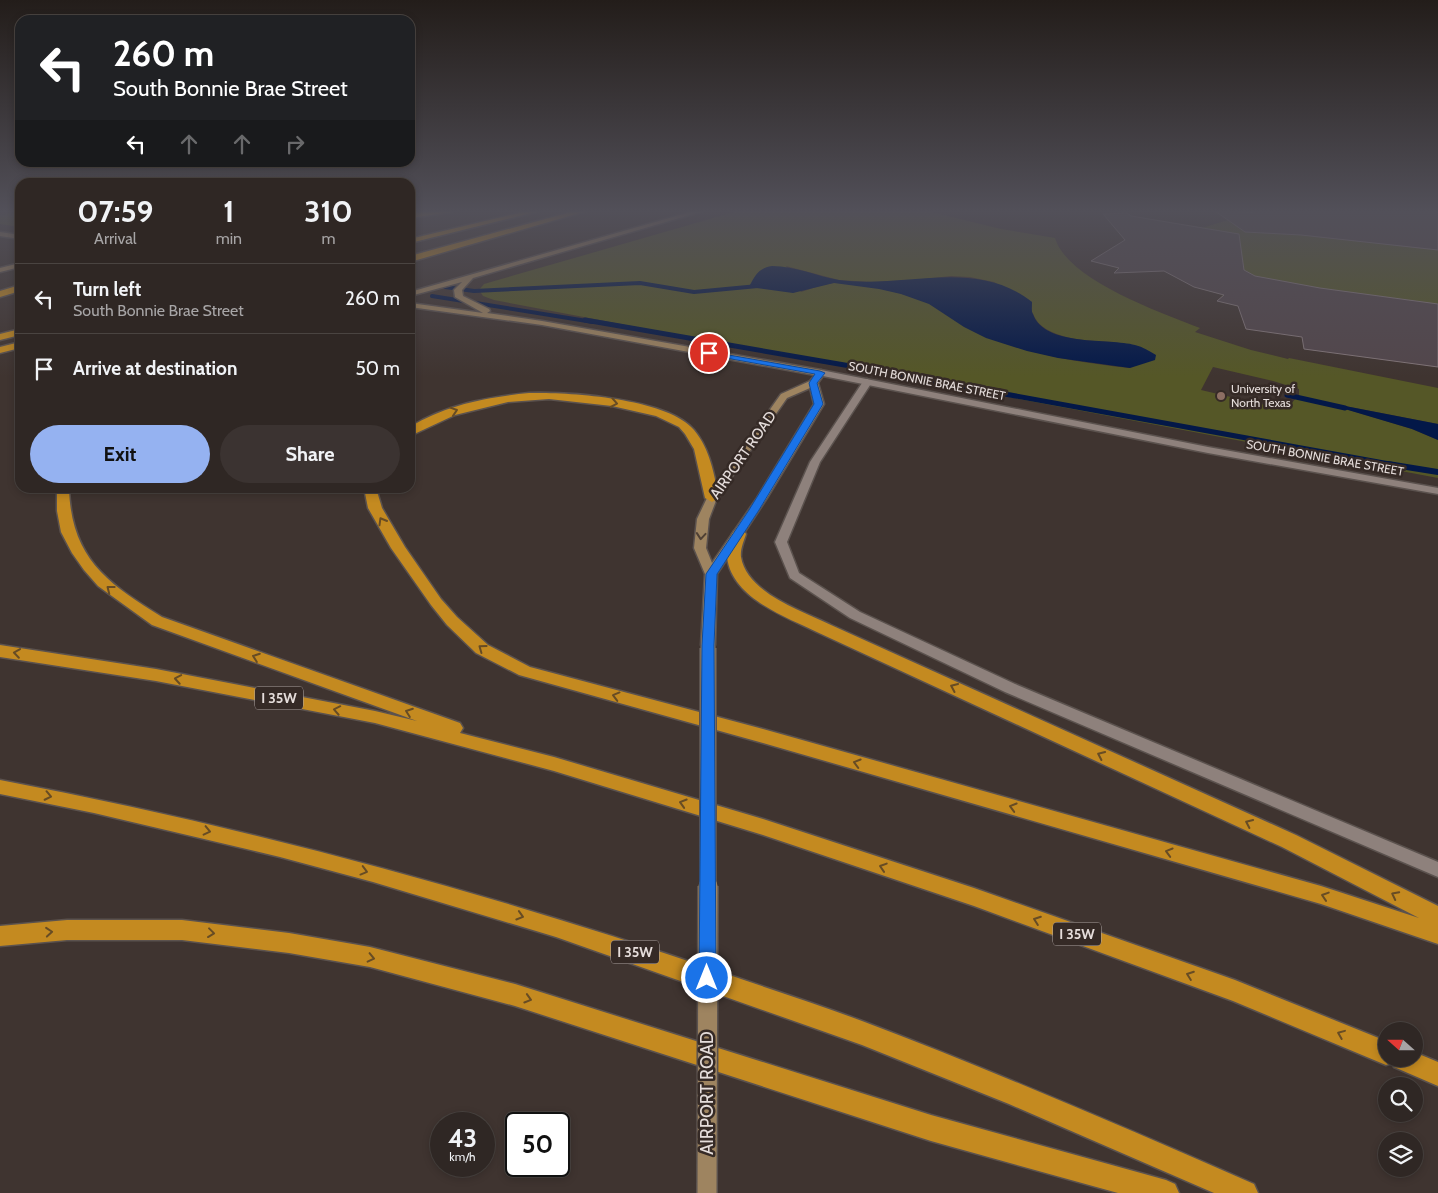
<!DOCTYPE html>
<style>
:root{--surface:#2f2724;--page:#3b3331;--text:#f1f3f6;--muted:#a7a5a6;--line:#4a4441;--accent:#95b2f1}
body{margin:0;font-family:Cabin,sans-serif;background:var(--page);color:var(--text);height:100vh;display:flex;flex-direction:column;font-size:19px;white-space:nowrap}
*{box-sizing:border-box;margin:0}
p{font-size:16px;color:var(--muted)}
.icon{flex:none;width:28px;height:28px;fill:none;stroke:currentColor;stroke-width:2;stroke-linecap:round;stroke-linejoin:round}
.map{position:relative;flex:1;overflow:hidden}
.details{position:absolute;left:15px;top:178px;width:400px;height:315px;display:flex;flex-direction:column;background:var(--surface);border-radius:15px;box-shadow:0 2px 8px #0003,0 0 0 1px var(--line)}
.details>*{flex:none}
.hud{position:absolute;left:15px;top:15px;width:400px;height:152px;border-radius:15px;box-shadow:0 2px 8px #0003,0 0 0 1px var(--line);background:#202124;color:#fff;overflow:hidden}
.needle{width:32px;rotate:291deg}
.tools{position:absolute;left:1378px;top:1022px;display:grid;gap:10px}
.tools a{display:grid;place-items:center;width:45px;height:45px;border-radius:50%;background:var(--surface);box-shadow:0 2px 8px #0003,0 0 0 1px var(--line);font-size:25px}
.speed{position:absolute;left:430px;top:1112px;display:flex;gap:10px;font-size:25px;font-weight:700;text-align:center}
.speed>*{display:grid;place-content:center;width:65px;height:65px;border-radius:50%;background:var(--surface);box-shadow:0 2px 8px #0003,0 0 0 1px var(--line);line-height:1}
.speed small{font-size:12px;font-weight:400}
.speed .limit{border:2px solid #111;border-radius:8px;background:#fff;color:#111}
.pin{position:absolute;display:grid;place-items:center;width:42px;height:42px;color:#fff;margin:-21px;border:2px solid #fff;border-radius:50%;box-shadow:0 1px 5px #0007}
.me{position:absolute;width:55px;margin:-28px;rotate:0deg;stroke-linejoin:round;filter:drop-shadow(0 0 4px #0008)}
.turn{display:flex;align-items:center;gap:18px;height:105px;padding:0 15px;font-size:22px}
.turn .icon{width:65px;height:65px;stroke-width:2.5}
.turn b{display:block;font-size:35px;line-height:42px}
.lanes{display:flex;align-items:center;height:48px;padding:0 15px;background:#0003;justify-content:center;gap:25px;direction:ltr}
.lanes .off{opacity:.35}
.eta{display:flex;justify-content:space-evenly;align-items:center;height:85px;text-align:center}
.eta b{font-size:30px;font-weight:800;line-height:35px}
.button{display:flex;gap:10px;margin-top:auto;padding:10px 15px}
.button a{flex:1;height:58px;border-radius:30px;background:var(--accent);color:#111;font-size:20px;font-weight:800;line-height:58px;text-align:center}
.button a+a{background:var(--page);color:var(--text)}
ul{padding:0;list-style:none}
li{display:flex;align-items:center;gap:15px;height:70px;padding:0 15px;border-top:1px solid var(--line)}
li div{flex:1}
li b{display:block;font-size:19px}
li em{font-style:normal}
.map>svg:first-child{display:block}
.green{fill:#555727;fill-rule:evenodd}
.water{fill:#031848}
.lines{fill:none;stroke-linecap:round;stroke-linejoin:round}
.stream-far2{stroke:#031848;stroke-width:4}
.stream-far1{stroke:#031848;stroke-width:5}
.stream{stroke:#031848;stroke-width:6}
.building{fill:#52464b;stroke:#817479}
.service-casing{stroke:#5b524e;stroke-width:3}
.tertiary-casing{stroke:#5b524e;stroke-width:3}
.secondary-casing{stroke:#5b524e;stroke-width:3}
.motorway-casing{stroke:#5b524e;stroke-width:3}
.service{fill:#8e817c;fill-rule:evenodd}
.tertiary{fill:#8e817c;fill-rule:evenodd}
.secondary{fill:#9e8460;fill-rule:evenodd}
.motorway{fill:#c48a20;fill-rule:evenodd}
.secondary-bridge-far2-casing{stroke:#5b524e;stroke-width:14;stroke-linecap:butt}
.secondary-bridge-far1-casing{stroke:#5b524e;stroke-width:18;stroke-linecap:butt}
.secondary-bridge-casing{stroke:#5b524e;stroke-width:22;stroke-linecap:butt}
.secondary-bridge-far2{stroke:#9e8460;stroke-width:12}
.secondary-bridge-far1{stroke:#9e8460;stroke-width:15}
.secondary-bridge{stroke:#9e8460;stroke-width:19}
.oneway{stroke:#674c24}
.oneway2{stroke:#4f4034}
.route{fill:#1a73e8;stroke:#114b97}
.education-dot{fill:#8d6e63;stroke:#352a26;stroke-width:2}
.labels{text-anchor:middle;stroke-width:5;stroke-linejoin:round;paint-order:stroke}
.far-street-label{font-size:12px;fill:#e5dddb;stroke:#352a26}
.far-poi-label{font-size:12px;fill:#e5dddb;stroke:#352a26;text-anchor:start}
.shield{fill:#352a26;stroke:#b0a7a5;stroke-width:1}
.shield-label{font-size:14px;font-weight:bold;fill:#e5dddb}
.street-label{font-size:15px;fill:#e5dddb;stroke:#352a26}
.near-street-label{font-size:18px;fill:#e5dddb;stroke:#352a26}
</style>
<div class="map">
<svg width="1438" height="1193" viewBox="0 0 1438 1193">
<rect width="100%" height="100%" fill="#3f3430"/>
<g class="green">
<path d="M 20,210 L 20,227 L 0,224 L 0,216 Z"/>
<path d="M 741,210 L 923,210 L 1001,229 L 1055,238 C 1067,280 1162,313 1200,328 L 1195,332 L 1251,350 L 1288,359 L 1289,358 L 1438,388 L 1438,424 L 1345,406 L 1339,407 L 1412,429 L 1438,440 L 1438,478 L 494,300 L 483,296 L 479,290 L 484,284 ZM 786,266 L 839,280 L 871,282 L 914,280 L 951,276 L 970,277 L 994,282 L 1032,302 C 1032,306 1031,311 1033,314 C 1043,340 1090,341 1112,342 L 1130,368 C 1081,363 1035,355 989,338 C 967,331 950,315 930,304 C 910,294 856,281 834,283 C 823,284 811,289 801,292 ZM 1213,367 L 1273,381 L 1299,389 L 1299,395 L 1288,407 L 1265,405 L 1201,390 Z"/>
<path d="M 1215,211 L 1288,213 L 1438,230 L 1438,367 L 1304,349 L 1302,337 L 1246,329 L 1256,311 L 1217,301 L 1223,295 L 1194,287 L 1164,271 L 1114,273 L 1118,268 L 1092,261 L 1119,244 L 1142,234 L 1119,233 L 1103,214 L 1127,213 L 1131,216 L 1202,228 L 1228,220 Z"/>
</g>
<g class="water">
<path d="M 772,266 C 796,266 816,276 839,280 C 905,289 975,257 1032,302 C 1032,306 1031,311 1033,314 C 1044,347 1110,338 1135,345 C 1143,347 1149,351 1156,355 L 1155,360 L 1130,368 L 1058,358 L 1027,351 L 986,338 L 964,327 L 929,304 L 901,294 L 879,289 L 834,283 L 793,293 L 749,287 C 755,275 759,268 772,266 Z"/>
<path d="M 1345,406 L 1438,424 L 1438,440 L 1412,429 L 1338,407 Z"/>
</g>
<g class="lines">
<g class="stream-far2">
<path d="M 445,287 L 474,291 L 640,283 L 694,292 L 758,286"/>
<path d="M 432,296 L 593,322"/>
</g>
<g class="stream-far1">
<path d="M 585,320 L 862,368 L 1395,465"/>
<path d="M 1287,395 L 1345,408"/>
</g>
<path class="stream" d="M 1388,464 L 1438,472"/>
</g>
<g class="building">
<path d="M 1253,210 L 1438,210 L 1438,250 L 1301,235 L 1245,232 L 1215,211 L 1253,212 Z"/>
<path d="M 1127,213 L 1131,216 L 1239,234 L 1244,270 L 1255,276 L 1320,288 L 1438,304 L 1438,367 L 1304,349 L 1302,337 L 1246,329 L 1238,306 L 1217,301 L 1224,295 L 1194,287 L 1164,271 L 1114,273 L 1119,268 L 1091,261 L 1125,240 L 1103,214 Z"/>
</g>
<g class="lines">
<defs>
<path id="service" d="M 867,379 L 872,382 L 820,462 L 787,542 L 799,573 L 860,612 L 1015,684 L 1438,862 L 1438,877 L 1005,692 L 850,618 L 790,578 L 775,542 L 810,462 L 864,380 Z"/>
<path id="tertiary" d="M 821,370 L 1208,447 L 1438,488 L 1438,494 L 1208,453 L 818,375 L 817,373 Z"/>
<g id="secondary">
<path d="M 697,210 L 707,210 L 473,278 L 462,290 L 463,296 L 489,309 L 490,311 L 487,313 L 542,321 L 821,370 L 825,373 L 818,383 L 824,404 L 767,498 L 717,574 L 715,645 L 713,648 L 703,648 L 701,645 L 705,574 L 694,548 L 697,519 L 707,498 L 781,394 L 810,381 L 815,375 L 542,325 L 410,307 L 410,303 L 483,313 L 455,297 L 454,290 L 462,282 L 410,296 L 410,292 ZM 810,388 L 814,404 L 757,498 L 712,563 L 706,548 L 709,519 L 717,498 L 787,398 Z"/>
<path d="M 0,232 L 20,235 L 20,239 L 0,236 Z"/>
<path d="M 20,263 L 20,267 L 0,272 L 0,268 Z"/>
</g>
<g id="motorway">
<path d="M 436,210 L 456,210 L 452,212 L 410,218 L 410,214 Z"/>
<path d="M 531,210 L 544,210 L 410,243 L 410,239 Z"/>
<path d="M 578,210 L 590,210 L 410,262 L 410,256 Z"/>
<path d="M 20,285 L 20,291 L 0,297 L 0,291 Z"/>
<path d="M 20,329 L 20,335 L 0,340 L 0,334 Z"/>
<path d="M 20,342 L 20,348 L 0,353 L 0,347 Z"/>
<path d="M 529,393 C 568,392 668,398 694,430 C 710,449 714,474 719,498 L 712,502 L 705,498 L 694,449 L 685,434 L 679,427 L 656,416 L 612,406 L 549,399 L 508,402 L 455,415 L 410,436 L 410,427 C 445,405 488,397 529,393 Z"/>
<path d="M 57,488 L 69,488 C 71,558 107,583 162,617 L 460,723 L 463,728 L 460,733 L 554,757 L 763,819 L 974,888 L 1235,980 L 1386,1041 L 1386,1059 L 1414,1059 L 1414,1052 L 1438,1062 L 1438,1086 L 1394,1067 L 1392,1063 L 1386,1065 L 1233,1001 L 974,906 L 763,835 L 554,771 L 375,723 L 156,681 L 0,657 L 0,645 L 156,669 L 375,711 L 417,721 L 152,625 L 98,586 L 84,570 L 72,553 L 61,532 L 57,511 Z"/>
<path d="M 364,488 L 376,488 L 382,508 L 405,547 L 441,599 L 457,617 L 488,645 L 530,667 L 763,729 L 1321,886 L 1419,918 L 1282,847 L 819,633 C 787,617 732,599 727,557 C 726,549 730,541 732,534 L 734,531 L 744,531 L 746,534 C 744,541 740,549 741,557 C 747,593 802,611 831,625 L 1296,835 L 1438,906 L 1438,944 L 1321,904 L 763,743 L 519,675 L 476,653 L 447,625 L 431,605 L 391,548 L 368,508 Z"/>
<path d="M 0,780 C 246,827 480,890 718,971 C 766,988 814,1003 862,1021 C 994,1071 1124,1127 1254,1184 L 1258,1193 L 1214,1193 L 1009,1104 L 862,1045 L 556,937 L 373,882 L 280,857 L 94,813 L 0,794 Z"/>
<path d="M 67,920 L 182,920 L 289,933 L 370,947 L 515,984 L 931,1115 L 1166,1180 L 1175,1184 L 1179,1193 L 1118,1193 L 931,1141 L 515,1006 L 370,967 L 289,953 L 182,940 L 67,940 L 0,946 L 0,926 Z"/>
</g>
</defs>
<use href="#service" class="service-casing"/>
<use href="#tertiary" class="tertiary-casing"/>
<use href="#secondary" class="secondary-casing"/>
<use href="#motorway" class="motorway-casing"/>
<use href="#service" class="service"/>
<use href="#tertiary" class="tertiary"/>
<use href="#secondary" class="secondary"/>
<use href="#motorway" class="motorway"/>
<defs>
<path id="secondary-bridge-far2" d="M 708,649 L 708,645"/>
<path id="secondary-bridge-far1" d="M 708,887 L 708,648"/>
<path id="secondary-bridge" d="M 707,1193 L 708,886"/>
</defs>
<use href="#secondary-bridge-far2" class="secondary-bridge-far2-casing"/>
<use href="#secondary-bridge-far1" class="secondary-bridge-far1-casing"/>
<use href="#secondary-bridge" class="secondary-bridge-casing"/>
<use href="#secondary-bridge-far2" class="secondary-bridge-far2"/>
<use href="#secondary-bridge-far1" class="secondary-bridge-far1"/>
<use href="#secondary-bridge" class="secondary-bridge"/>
</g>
<defs><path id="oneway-chevron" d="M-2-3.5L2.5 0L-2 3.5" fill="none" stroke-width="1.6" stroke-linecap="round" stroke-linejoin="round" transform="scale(1.25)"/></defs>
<g class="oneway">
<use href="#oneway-chevron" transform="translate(614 403) rotate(11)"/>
<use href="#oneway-chevron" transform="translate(454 411) rotate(-18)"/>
<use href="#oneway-chevron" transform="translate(382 521) rotate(-120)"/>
<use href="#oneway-chevron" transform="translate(110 589) rotate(-142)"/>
<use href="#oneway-chevron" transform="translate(482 648) rotate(-144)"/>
<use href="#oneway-chevron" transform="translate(17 653) rotate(-172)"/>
<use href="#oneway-chevron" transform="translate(256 657) rotate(-160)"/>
<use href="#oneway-chevron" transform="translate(178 679) rotate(-170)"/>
<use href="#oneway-chevron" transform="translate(954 687) rotate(-156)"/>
<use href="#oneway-chevron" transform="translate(616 696) rotate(-165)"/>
<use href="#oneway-chevron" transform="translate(337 710) rotate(-169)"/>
<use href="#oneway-chevron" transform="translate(409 712) rotate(-160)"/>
<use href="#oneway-chevron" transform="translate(1101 755) rotate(-155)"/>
<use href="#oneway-chevron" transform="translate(857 763) rotate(-164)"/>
<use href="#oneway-chevron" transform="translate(48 796) rotate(12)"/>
<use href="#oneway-chevron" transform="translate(683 803) rotate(-163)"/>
<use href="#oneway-chevron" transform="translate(1013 807) rotate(-164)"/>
<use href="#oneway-chevron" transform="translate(1249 823) rotate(-155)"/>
<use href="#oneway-chevron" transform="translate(207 831) rotate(13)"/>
<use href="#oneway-chevron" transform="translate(1169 852) rotate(-164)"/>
<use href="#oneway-chevron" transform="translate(883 867) rotate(-162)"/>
<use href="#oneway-chevron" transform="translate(364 871) rotate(15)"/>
<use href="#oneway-chevron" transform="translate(1395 895) rotate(-153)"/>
<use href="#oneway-chevron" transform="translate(1325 896) rotate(-162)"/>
<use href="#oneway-chevron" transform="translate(520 916) rotate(17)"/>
<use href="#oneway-chevron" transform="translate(1037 920) rotate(-160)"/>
<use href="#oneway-chevron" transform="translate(49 932) rotate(-5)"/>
<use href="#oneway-chevron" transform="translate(211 933) rotate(7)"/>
<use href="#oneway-chevron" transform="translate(371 958) rotate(13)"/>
<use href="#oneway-chevron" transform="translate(1190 975) rotate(-160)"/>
<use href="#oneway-chevron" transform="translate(528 999) rotate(17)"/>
<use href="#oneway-chevron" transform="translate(1341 1034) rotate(-158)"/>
</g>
<use class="oneway2" href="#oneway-chevron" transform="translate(701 536) rotate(95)"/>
<linearGradient id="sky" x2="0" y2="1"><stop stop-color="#231d1a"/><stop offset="0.56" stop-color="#525059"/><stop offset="1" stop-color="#525059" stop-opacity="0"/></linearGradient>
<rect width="1438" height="377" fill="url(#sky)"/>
<path class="route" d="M 706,351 L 820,371 L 825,373 L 817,383 L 823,404 L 759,510 L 717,574 L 714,645 L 716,978 L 713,984 L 707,986 L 701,984 L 699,978 L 702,645 L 706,574 L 749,510 L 814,404 L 809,383 L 815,374 L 709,355 L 706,355 Z"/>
<circle class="education-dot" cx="1221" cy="396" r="5"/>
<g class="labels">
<g class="far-street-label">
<text transform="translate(927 381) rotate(11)" y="4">SOUTH BONNIE BRAE STREET</text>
<text transform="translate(1325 458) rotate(10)" y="4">SOUTH BONNIE BRAE STREET</text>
</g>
<g class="far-poi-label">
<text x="1231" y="393">University of<tspan x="1231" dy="14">North Texas</tspan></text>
</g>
<g class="shield">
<rect x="255" y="686.5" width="48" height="23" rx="4"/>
<rect x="1053" y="922.5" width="48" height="23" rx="4"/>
<rect x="611" y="940.5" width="48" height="23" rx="4"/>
</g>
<g class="shield-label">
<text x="279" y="703">I 35W</text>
<text x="1077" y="939">I 35W</text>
<text x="635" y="957">I 35W</text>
</g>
<g class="street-label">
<text transform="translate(743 455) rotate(-55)" y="5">AIRPORT ROAD</text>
</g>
<g class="near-street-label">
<text transform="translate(707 1093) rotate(-90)" y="6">AIRPORT ROAD</text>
</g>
</g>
</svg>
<div class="tools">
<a><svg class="needle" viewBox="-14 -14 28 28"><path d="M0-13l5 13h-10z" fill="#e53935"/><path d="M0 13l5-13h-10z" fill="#a7a5a6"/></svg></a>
<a><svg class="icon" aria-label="search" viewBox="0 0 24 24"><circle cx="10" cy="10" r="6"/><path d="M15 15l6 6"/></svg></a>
<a><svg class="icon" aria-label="layers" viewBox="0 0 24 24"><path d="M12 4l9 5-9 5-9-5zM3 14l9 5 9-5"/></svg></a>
</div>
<div class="speed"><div>43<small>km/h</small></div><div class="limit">50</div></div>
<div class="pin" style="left:709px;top:353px;background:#d93025"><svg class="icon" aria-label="arrive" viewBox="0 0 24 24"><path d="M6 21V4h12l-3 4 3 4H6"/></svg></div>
<svg class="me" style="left:707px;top:978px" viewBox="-20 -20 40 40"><circle r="17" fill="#1a73e8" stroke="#fff" stroke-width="3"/><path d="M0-11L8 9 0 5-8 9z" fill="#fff"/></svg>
<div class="hud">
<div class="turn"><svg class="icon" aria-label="left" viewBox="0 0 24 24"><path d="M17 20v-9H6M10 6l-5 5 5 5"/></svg><div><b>260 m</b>South Bonnie Brae Street</div></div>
<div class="lanes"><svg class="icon" aria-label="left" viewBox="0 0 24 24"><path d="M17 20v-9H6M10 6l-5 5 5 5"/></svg><svg class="icon off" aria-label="ahead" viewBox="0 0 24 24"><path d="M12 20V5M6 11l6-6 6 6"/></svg><svg class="icon off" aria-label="ahead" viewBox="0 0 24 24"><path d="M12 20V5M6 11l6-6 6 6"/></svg><svg class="icon off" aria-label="right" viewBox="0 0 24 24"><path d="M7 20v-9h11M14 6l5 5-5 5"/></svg></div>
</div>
<section class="details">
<div class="eta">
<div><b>07:59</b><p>Arrival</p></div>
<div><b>1</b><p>min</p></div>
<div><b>310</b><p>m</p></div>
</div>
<ul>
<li><svg class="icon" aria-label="left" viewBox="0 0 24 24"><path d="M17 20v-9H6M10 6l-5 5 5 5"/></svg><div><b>Turn left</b><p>South Bonnie Brae Street</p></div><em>260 m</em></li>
<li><svg class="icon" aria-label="arrive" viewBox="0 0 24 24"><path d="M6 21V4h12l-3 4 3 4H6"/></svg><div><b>Arrive at destination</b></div><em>50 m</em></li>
</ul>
<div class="button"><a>Exit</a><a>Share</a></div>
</section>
</div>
